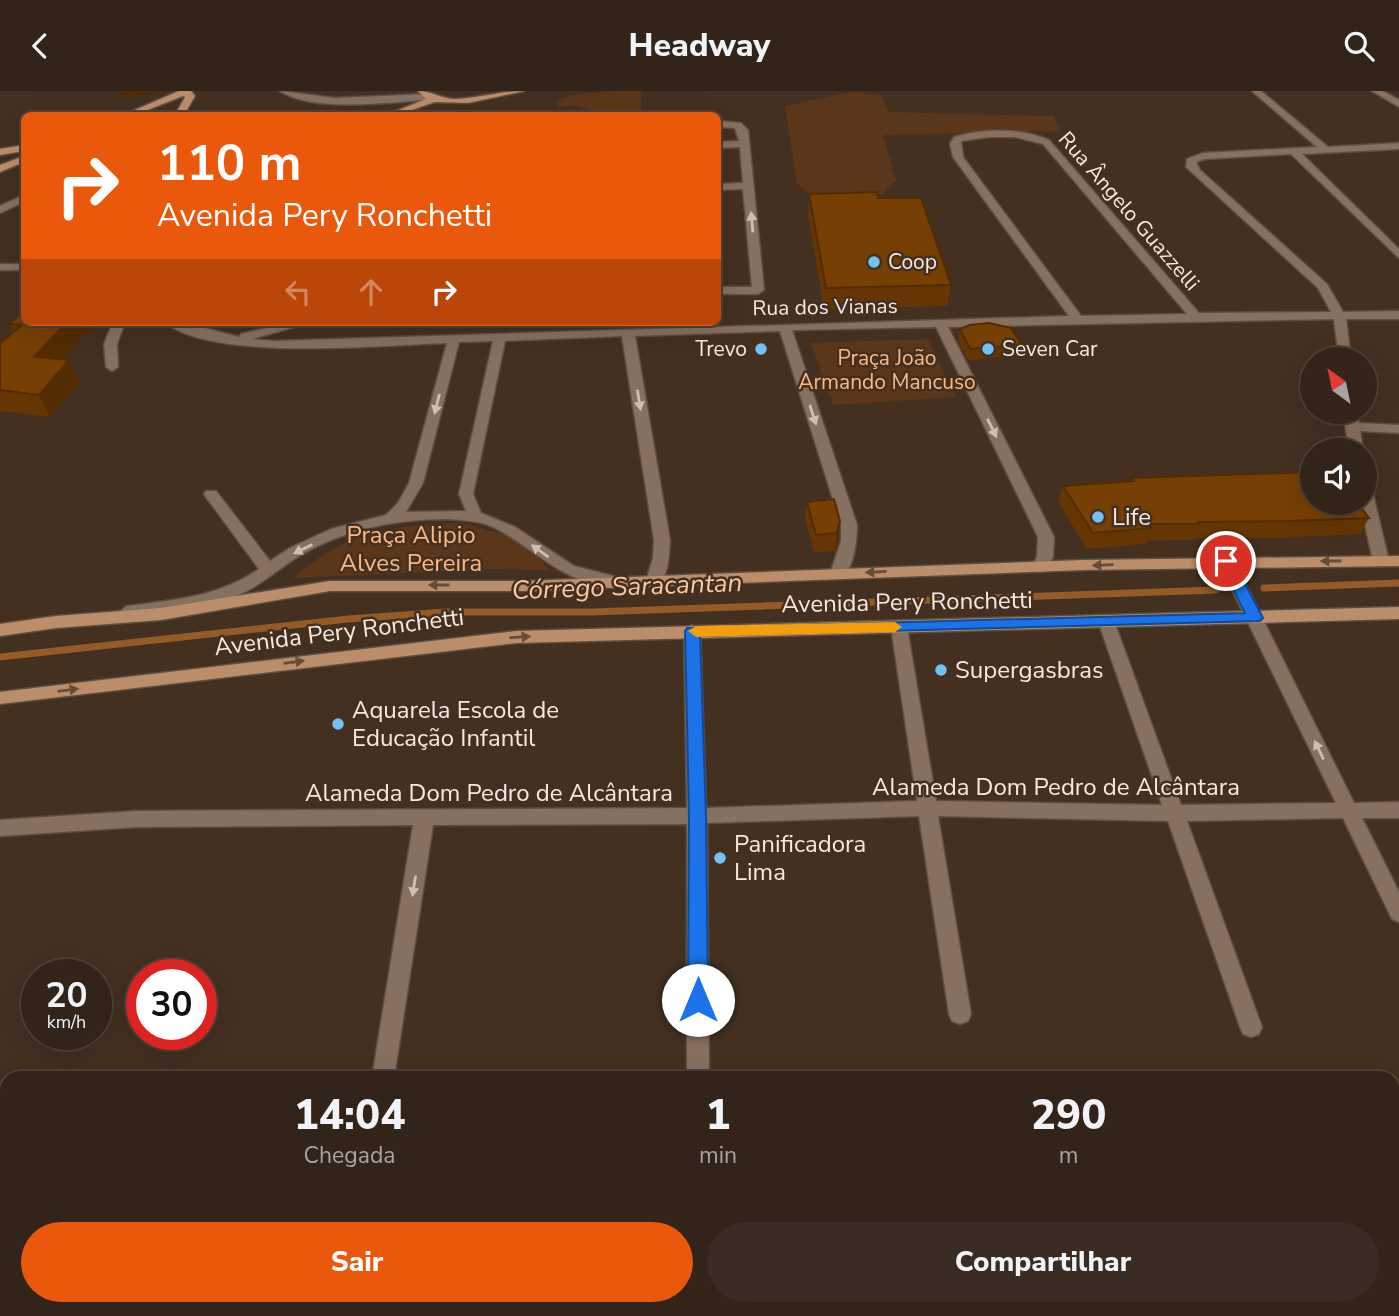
<!DOCTYPE html>
<html lang="pt">
<meta charset="utf-8">
<style>
:root{--surface:#322419;--page:#3a2c22;--text:#f1f3f6;--muted:#a8a4a2;--line:#4d4138;--accent:#ea580c}
body{margin:0;font-family:"Nunito Sans",sans-serif;background:var(--page);color:var(--text);height:100vh;display:flex;flex-direction:column;font-size:26px;white-space:nowrap}
*{box-sizing:border-box;margin:0}
p{font-size:23px;color:var(--muted)}
.icon{flex:none;width:38px;height:38px;fill:none;stroke:currentColor;stroke-width:2;stroke-linecap:round;stroke-linejoin:round}
.map{position:relative;flex:1;overflow:hidden}
.side{position:absolute;left:0px;top:980px;width:1400px;height:245px;display:flex;flex-direction:column;background:var(--surface);border-radius:21px 21px 0 0;box-shadow:0 7px 28px #0002,0 0 0 2px var(--line)}
.side>*{flex:none}
.banner{position:absolute;left:21px;top:21px;width:700px;height:214px;border-radius:10px;box-shadow:0 7px 28px #0002,0 0 0 2px var(--line);background:#ea580c;color:#fff;overflow:hidden}
.needle{width:46px;rotate:327deg}
.buttons{position:absolute;left:1300px;top:256px;display:grid;gap:14px}
.buttons a{display:grid;place-items:center;width:77px;height:77px;border-radius:50%;background:var(--surface);box-shadow:0 7px 28px #0002,0 0 0 2px var(--line);font-size:35px}
.speed{position:absolute;left:21px;top:868px;display:flex;gap:14px;font-size:35px;font-weight:700;text-align:center}
.speed>*{display:grid;place-content:center;width:91px;height:91px;border-radius:50%;background:var(--surface);box-shadow:0 7px 28px #0002,0 0 0 2px var(--line);line-height:1}
.speed small{font-size:18px;font-weight:400}
.speed .limit{border:10px solid #d22;background:#fff;color:#111}
.pin{position:absolute;display:grid;place-items:center;width:60px;height:60px;color:#fff;margin:-30px;border:4px solid #fff;border-radius:50%;box-shadow:0 2px 7px #0007}
.me{position:absolute;width:77px;margin:-38px;rotate:0deg;stroke-linejoin:round;filter:drop-shadow(0 0 5px #0008)}
.turn{display:flex;align-items:center;gap:24px;height:147px;padding:0 21px;font-size:32px}
.turn .icon{width:91px;height:91px;stroke-width:2.5}
.turn b{display:block;font-size:49px;line-height:60px}
.lanes{display:flex;align-items:center;height:66px;padding:0 21px;background:#0003;justify-content:center;gap:35px;direction:ltr}
.lanes .off{opacity:.35}
.eta{display:flex;justify-content:space-evenly;align-items:center;height:119px;text-align:center}
.eta b{font-size:42px;font-weight:800;line-height:49px}
.action{display:flex;gap:14px;margin-top:auto;padding:14px 21px}
.action a{flex:1;height:80px;border-radius:42px;background:var(--accent);color:#fff;font-size:28px;font-weight:800;line-height:80px;text-align:center}
.action a+a{background:var(--page);color:var(--text)}
header{display:flex;justify-content:space-between;align-items:center;height:91px;padding:0 21px;background:var(--surface);font-size:32px;font-weight:800}
.map>svg:first-child{display:block}
.green{fill:#5a371a}
.lines{fill:none;stroke-linecap:round;stroke-linejoin:round}
.stream{stroke:#945a27;stroke-width:7}
.minor-casing{stroke:#5e4e41;stroke-width:3}
.major-casing{stroke:#5e4e41;stroke-width:3}
.minor{fill:#867060;fill-rule:evenodd}
.major{fill:#bc8d6a;fill-rule:evenodd}
.wall{fill:#653603}
.shaded-wall{fill:#532c02}
.building{fill:#763f03;stroke:#532c02;stroke-width:2}
.oneway{fill:#cfbfb3}
.oneway2{fill:#674c37}
.route{fill:#1a73e8;stroke:#114b97;stroke-width:2}
.slow{fill:#f59e0b}
.poi-dot{fill:#71c1f5;stroke:#433021;stroke-width:2.5}
.labels{text-anchor:middle;stroke-width:5;stroke-linejoin:round;paint-order:stroke}
.far-street-label{font-size:21px;fill:#f6e9e0;stroke:#433021}
.far-poi-label{font-size:21px;fill:#f6e9e0;stroke:#433021;text-anchor:start}
.far-park-label{font-size:21px;fill:#fcb883;stroke:#433021}
.poi-label{font-size:24px;fill:#f6e9e0;stroke:#433021;text-anchor:start}
.park-label{font-size:24px;fill:#fcb883;stroke:#433021}
.street-label{font-size:24px;fill:#f6e9e0;stroke:#433021}
.water-label{font-size:26px;font-style:italic;fill:#fbc8a1;stroke:#433021}
</style>
<header><svg class="icon" aria-label="back" viewBox="0 0 24 24"><path d="M15 5l-7 7 7 7"/></svg>Headway<svg class="icon" aria-label="search" viewBox="0 0 24 24"><circle cx="10" cy="10" r="6"/><path d="M15 15l6 6"/></svg></header>
<div class="map">
<svg width="1399" height="1225" viewBox="0 0 1399 1225">
<rect width="100%" height="100%" fill="#433021"/>
<g class="green">
<path d="M 617,0 L 641,0 L 641,24 L 601,24 L 603,22 L 575,15 L 558,16 L 559,8 L 579,3 Z"/>
<path d="M 855,0 L 881,5 L 889,21 L 1054,25 L 1060,40 L 883,44 L 896,89 L 883,103 L 818,108 L 797,93 L 785,15 Z"/>
<path d="M 928,248 L 956,306 L 833,314 L 811,252 Z"/>
<path d="M 463,432 L 519,448 L 550,479 L 494,478 L 293,487 C 350,439 392,434 463,432 Z"/>
</g>
<g class="lines">
<g class="stream">
<path d="M 1264,497 L 1399,492"/>
<path d="M 0,566 L 348,528 L 446,521 L 592,521 L 1216,499"/>
</g>
<defs>
<g id="minor">
<path d="M 280,0 L 335,7 L 427,3 L 432,6 L 427,9 C 387,11 314,22 280,0 Z"/>
<path d="M 1252,0 L 1261,0 L 1328,56 L 1399,52 L 1399,58 L 1302,63 L 1399,158 L 1399,167 L 1291,63 L 1205,68 L 1196,71 L 1200,79 L 1327,193 L 1343,221 L 1399,220 L 1399,228 L 1346,228 L 1351,268 L 1339,268 L 1334,228 L 948,236 L 1054,446 L 1053,466 L 1045,480 L 1039,481 L 1031,476 L 1037,466 L 1038,446 L 936,236 L 792,239 L 857,434 C 857,448 854,483 838,488 L 830,483 L 841,450 L 841,434 L 780,240 L 635,245 L 670,449 C 669,463 669,490 654,495 L 646,490 L 653,467 L 654,449 L 622,245 L 505,250 L 473,403 L 481,422 L 515,436 L 574,475 L 621,487 L 623,491 L 621,495 C 612,497 603,495 595,493 C 554,484 530,454 493,436 C 479,430 463,429 447,428 C 395,428 343,439 299,465 C 278,478 259,496 236,505 C 202,520 164,522 127,527 L 119,521 L 127,515 C 175,509 218,506 259,478 L 206,406 L 204,403 L 206,400 L 216,400 L 270,470 L 290,457 L 331,438 L 386,424 L 398,412 L 409,392 L 447,252 C 385,254 210,271 165,231 L 182,231 L 239,246 L 241,243 L 291,231 L 312,231 L 252,248 L 273,250 L 1069,225 L 953,66 L 950,53 L 954,46 C 984,37 1020,37 1049,49 L 1199,222 L 1331,221 L 1318,197 L 1186,76 L 1187,68 L 1203,62 L 1317,56 ZM 1015,46 L 1043,53 L 1187,223 L 1081,225 L 963,66 L 961,50 L 989,46 ZM 493,250 L 459,403 L 466,420 L 406,421 L 423,392 L 459,251 Z"/>
<path d="M 1372,0 L 1383,0 L 1399,9 L 1399,16 Z"/>
<path d="M 718,30 L 741,32 L 748,39 L 764,199 L 758,203 L 718,203 L 718,196 L 752,196 L 743,98 L 718,99 L 718,93 L 743,92 L 740,56 L 718,57 L 718,51 L 739,50 L 735,37 L 718,36 Z"/>
<path d="M 24,104 L 24,111 L 0,122 L 0,115 Z"/>
<rect x="0" y="173" width="24" height="6"/>
<path d="M 113,231 L 125,231 L 117,253 L 118,276 L 112,280 L 106,276 L 104,253 Z"/>
<path d="M 1343,320 L 1357,320 L 1359,332 L 1399,334 L 1399,342 L 1360,340 L 1363,359 L 1349,359 Z"/>
<path d="M 1365,395 L 1372,399 L 1389,470 L 1381,475 L 1373,470 L 1360,411 L 1365,411 Z"/>
<path d="M 1226,465 L 1234,470 L 1354,712 L 1399,711 L 1399,727 L 1362,727 L 1399,801 L 1399,831 L 1392,828 L 1343,727 L 1187,730 L 1262,936 L 1259,943 L 1251,946 L 1243,943 L 1240,936 L 1168,730 L 938,725 L 971,923 L 968,930 L 960,933 L 952,930 L 949,923 L 919,725 L 707,732 L 709,987 L 687,987 L 687,733 L 433,734 L 394,987 L 372,987 L 413,734 L 137,736 L 0,745 L 0,729 L 137,720 L 687,717 L 684,540 L 692,534 L 700,540 L 706,717 L 917,710 L 891,536 L 899,530 L 907,536 L 936,710 L 1162,714 L 1098,530 L 1106,524 L 1114,530 L 1181,714 L 1336,712 L 1218,470 Z"/>
<rect x="0" y="1087" width="7" height="24"/>
<rect x="1393" y="1098" width="6" height="24"/>
<path d="M 391,1218 L 417,1218 L 416,1225 L 390,1225 Z"/>
</g>
<g id="major">
<path d="M 179,0 L 191,0 L 195,5 L 184,24 L 175,24 L 185,6 L 183,5 L 135,24 L 123,24 Z"/>
<path d="M 418,0 C 431,0 442,8 456,8 C 479,7 501,0 524,0 L 468,12 L 435,11 L 397,24 L 386,24 L 426,8 Z"/>
<path d="M 24,54 L 24,60 L 0,64 L 0,58 Z"/>
<path d="M 24,65 L 24,71 L 0,81 L 0,74 Z"/>
<path d="M 1399,465 L 1399,475 L 1084,479 L 524,500 L 330,500 L 161,529 L 56,537 L 0,545 L 0,533 L 56,525 L 161,517 L 330,490 L 524,490 L 1084,469 Z"/>
<path d="M 1399,516 L 1399,528 L 517,552 L 0,613 L 0,601 L 517,540 Z"/>
</g>
</defs>
<use href="#minor" class="minor-casing"/>
<use href="#major" class="major-casing"/>
<use href="#minor" class="minor"/>
<use href="#major" class="major"/>
</g>
<g class="wall">
<path d="M 809,103 L 878,107 L 951,194 L 947,215 L 824,218 L 808,123 Z"/>
<path d="M 24,219 L 62,269 L 69,269 L 79,291 L 50,326 L 0,320 L 0,252 L 14,241 L 10,233 Z"/>
<path d="M 960,238 L 1022,254 L 1019,265 L 968,269 L 958,250 Z"/>
<path d="M 1132,387 L 1369,427 L 1360,443 L 1280,447 L 1193,447 L 1193,449 L 1146,450 L 1145,453 L 1087,458 L 1058,411 L 1063,395 L 1131,390 Z"/>
<path d="M 834,408 L 838,448 L 835,460 L 814,461 L 805,428 L 807,411 Z"/>
</g>
<g class="shaded-wall">
<path d="M 120,0 L 153,0 L 154,1 L 122,7 Z"/>
<path d="M 67,231 L 97,231 L 44,288 L 34,266 Z"/>
<path d="M 69,269 L 79,291 L 50,326 L 39,304 Z"/>
<path d="M 840,430 L 838,448 L 835,460 L 837,442 Z"/>
</g>
<g class="building">
<path d="M 877,101 L 878,107 L 921,107 L 951,194 L 826,197 L 809,103 Z"/>
<path d="M 24,219 L 24,231 L 67,231 L 34,266 L 69,269 L 39,304 L 0,299 L 0,252 L 22,234 L 10,233 Z"/>
<path d="M 989,232 L 1011,237 L 1022,254 L 970,258 L 960,238 L 970,234 Z"/>
<path d="M 1312,381 L 1312,411 L 1357,411 L 1369,427 L 1288,430 L 1198,431 L 1199,433 L 1149,433 L 1151,437 L 1093,442 L 1063,395 L 1134,390 L 1132,387 Z"/>
<path d="M 834,408 L 840,430 L 837,442 L 816,444 L 807,411 Z"/>
</g>
<defs><path id="oneway-solid" d="M-6-.8H1V-3.2L6.5 0L1 3.2V.8H-6Z" transform="scale(1.75)"/></defs>
<g class="oneway">
<use href="#oneway-solid" transform="translate(752 131) rotate(-95)"/>
<use href="#oneway-solid" transform="translate(639 309) rotate(81)"/>
<use href="#oneway-solid" transform="translate(437 313) rotate(104)"/>
<use href="#oneway-solid" transform="translate(813 324) rotate(72)"/>
<use href="#oneway-solid" transform="translate(992 337) rotate(64)"/>
<use href="#oneway-solid" transform="translate(303 458) rotate(154)"/>
<use href="#oneway-solid" transform="translate(540 460) rotate(-144)"/>
<use href="#oneway-solid" transform="translate(1319 659) rotate(-116)"/>
<use href="#oneway-solid" transform="translate(414 795) rotate(99)"/>
</g>
<g class="oneway2">
<use href="#oneway-solid" transform="translate(1331 470) rotate(180)"/>
<use href="#oneway-solid" transform="translate(1103 474) rotate(178)"/>
<use href="#oneway-solid" transform="translate(876 481) rotate(177)"/>
<use href="#oneway-solid" transform="translate(439 494) rotate(-180)"/>
<use href="#oneway-solid" transform="translate(520 546) rotate(-4)"/>
<use href="#oneway-solid" transform="translate(294 571) rotate(-7)"/>
<use href="#oneway-solid" transform="translate(68 599) rotate(-7)"/>
</g>
<path class="route" d="M 1226,465 L 1233,470 L 1263,527 L 1260,530 L 700,545 L 706,725 L 708,909 L 705,915 L 698,918 L 691,915 L 688,909 L 689,725 L 685,540 L 687,537 L 1245,522 L 1219,470 Z"/>
<path class="slow" d="M 895,531 L 902,536 L 895,541 L 696,546 L 688,540 L 696,535 Z"/>
<g class="poi-dot">
<circle cx="874" cy="171" r="7"/>
<circle cx="761" cy="258" r="7"/>
<circle cx="988" cy="258" r="7"/>
<circle cx="1098" cy="426" r="7"/>
<circle cx="941" cy="579" r="7"/>
<circle cx="338" cy="633" r="7"/>
<circle cx="720" cy="767" r="7"/>
</g>
<g class="labels">
<g class="far-street-label">
<text transform="translate(1129 120) rotate(49)" y="7">Rua Ângelo Guazzelli</text>
<text transform="translate(825 216) rotate(-1)" y="7">Rua dos Vianas</text>
</g>
<g class="far-poi-label">
<text x="888" y="178">Coop</text>
<text x="747" y="265" text-anchor="end">Trevo</text>
<text x="1002" y="265">Seven Car</text>
</g>
<g class="far-park-label">
<text x="887" y="274">Praça João<tspan x="887" dy="24">Armando Mancuso</tspan></text>
</g>
<g class="poi-label">
<text x="1112" y="434">Life</text>
<text x="955" y="587">Supergasbras</text>
<text x="352" y="627">Aquarela Escola de<tspan x="352" dy="28">Educação Infantil</tspan></text>
<text x="734" y="761">Panificadora<tspan x="734" dy="28">Lima</tspan></text>
</g>
<g class="park-label">
<text x="411" y="452">Praça Alipio<tspan x="411" dy="28">Alves Pereira</tspan></text>
</g>
<g class="street-label">
<text transform="translate(907 511) rotate(-1)" y="8">Avenida Pery Ronchetti</text>
<text transform="translate(339 541) rotate(-7)" y="8">Avenida Pery Ronchetti</text>
<text x="1056" y="704">Alameda Dom Pedro de Alcântara</text>
<text x="489" y="710">Alameda Dom Pedro de Alcântara</text>
</g>
<g class="water-label">
<text transform="translate(627 495) rotate(-2)" y="9">Córrego Saracantan</text>
</g>
</g>
</svg>
<div class="buttons">
<a><svg class="needle" viewBox="-14 -14 28 28"><path d="M0-13l5 13h-10z" fill="#e53935"/><path d="M0 13l5-13h-10z" fill="#a8a4a2"/></svg></a>
<a><svg class="icon" aria-label="sound" viewBox="0 0 24 24"><path d="M4 9h4l5-4v14l-5-4H4zM17 9q2 3 0 6"/></svg></a>
</div>
<div class="speed"><div>20<small>km/h</small></div><div class="limit">30</div></div>
<div class="pin" style="left:1226px;top:470px;background:#d93025"><svg class="icon" aria-label="arrive" viewBox="0 0 24 24"><path d="M6 21V4h12l-3 4 3 4H6"/></svg></div>
<svg class="me" style="left:698px;top:909px" viewBox="-20 -20 40 40"><circle r="19" fill="#fff"/><path d="M0-13L10 11 0 6-10 11z" fill="#1a73e8"/></svg>
<div class="banner">
<div class="turn"><svg class="icon" aria-label="right" viewBox="0 0 24 24"><path d="M7 20v-9h11M14 6l5 5-5 5"/></svg><div><b>110 m</b>Avenida Pery Ronchetti</div></div>
<div class="lanes"><svg class="icon off" aria-label="left" viewBox="0 0 24 24"><path d="M17 20v-9H6M10 6l-5 5 5 5"/></svg><svg class="icon off" aria-label="ahead" viewBox="0 0 24 24"><path d="M12 20V5M6 11l6-6 6 6"/></svg><svg class="icon" aria-label="right" viewBox="0 0 24 24"><path d="M7 20v-9h11M14 6l5 5-5 5"/></svg></div>
</div>
<section class="side">
<div class="eta">
<div><b>14:04</b><p>Chegada</p></div>
<div><b>1</b><p>min</p></div>
<div><b>290</b><p>m</p></div>
</div>
<div class="action"><a>Sair</a><a>Compartilhar</a></div>
</section>
</div>
